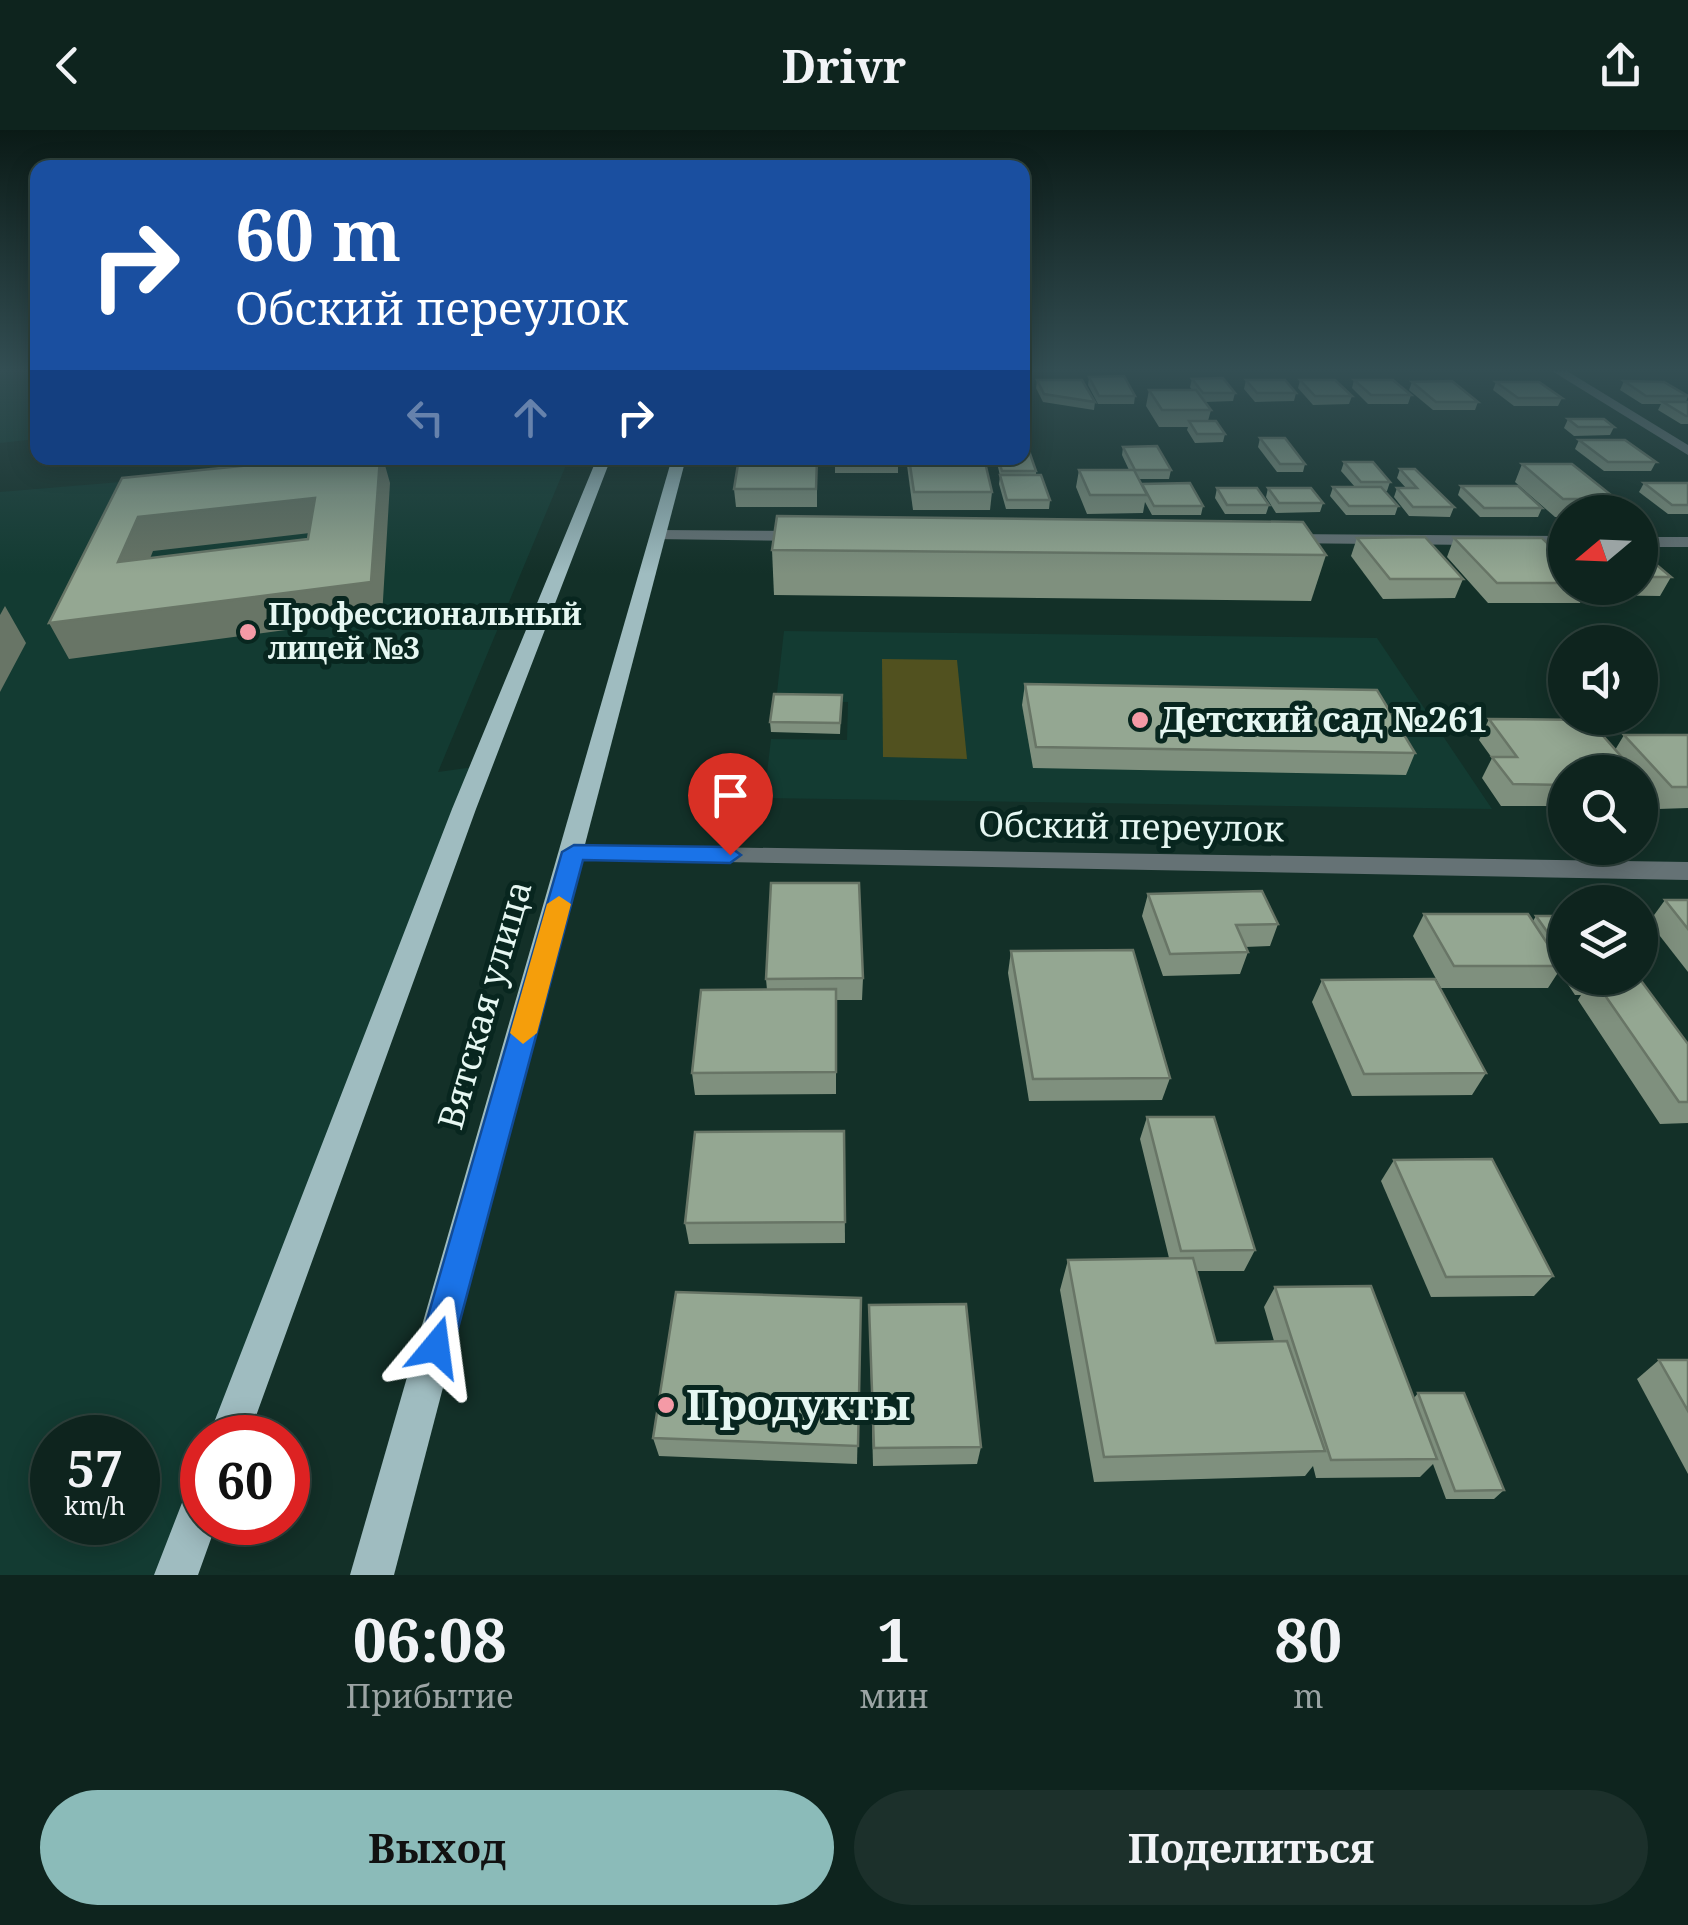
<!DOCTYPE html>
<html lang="ru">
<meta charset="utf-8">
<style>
:root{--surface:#0e241e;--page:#1c302b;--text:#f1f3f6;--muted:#9ba4a4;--line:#2e413c;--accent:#8bbbb9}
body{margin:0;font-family:"Noto Serif",serif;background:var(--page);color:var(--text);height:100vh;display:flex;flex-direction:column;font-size:38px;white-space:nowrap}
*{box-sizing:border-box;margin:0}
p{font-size:32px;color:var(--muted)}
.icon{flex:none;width:55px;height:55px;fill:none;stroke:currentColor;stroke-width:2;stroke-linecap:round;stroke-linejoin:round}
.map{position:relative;height:1445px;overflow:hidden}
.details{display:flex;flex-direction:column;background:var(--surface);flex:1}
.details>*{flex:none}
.top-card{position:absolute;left:30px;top:30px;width:1000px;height:305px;border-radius:20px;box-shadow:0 5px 25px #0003,0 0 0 2px var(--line);background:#1a4fa0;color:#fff;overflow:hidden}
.needle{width:65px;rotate:251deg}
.tools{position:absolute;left:1548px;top:365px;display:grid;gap:20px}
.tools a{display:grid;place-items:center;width:110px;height:110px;border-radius:50%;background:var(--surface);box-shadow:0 5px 25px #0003,0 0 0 2px var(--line);font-size:50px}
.speed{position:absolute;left:30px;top:1285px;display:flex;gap:20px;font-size:50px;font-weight:700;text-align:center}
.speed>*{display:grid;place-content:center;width:130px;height:130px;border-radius:50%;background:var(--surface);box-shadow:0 5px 25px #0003,0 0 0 2px var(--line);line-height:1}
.speed small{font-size:25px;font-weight:400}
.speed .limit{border:15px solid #d22;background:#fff;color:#111}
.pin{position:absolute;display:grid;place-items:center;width:85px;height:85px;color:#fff;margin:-102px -42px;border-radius:50% 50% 50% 0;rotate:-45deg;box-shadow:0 0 10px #0007}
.pin .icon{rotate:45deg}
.me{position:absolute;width:110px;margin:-55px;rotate:16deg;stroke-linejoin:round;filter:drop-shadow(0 0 8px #0008)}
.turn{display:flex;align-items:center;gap:35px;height:210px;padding:0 40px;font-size:45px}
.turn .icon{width:130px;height:130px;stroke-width:2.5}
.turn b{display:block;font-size:70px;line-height:85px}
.lanes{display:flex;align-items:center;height:95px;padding:0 40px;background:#0003;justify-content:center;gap:50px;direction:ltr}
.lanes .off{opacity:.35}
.eta{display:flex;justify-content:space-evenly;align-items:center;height:170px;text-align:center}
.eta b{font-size:60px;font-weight:700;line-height:70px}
.primary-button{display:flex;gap:20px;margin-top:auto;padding:20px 40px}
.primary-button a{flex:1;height:115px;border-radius:60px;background:var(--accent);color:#111;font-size:40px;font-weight:700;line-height:115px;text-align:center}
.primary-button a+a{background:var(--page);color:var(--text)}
header{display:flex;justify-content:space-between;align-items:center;height:130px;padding:0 40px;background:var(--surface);font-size:45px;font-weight:700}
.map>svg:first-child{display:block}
.built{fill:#133b32;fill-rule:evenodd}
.green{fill:#51511f}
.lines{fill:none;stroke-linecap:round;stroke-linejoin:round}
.minor{fill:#657275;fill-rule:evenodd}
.primary{fill:#9fbcc0;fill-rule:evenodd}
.wall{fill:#7f907e}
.shaded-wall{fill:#687566}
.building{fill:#94a792;stroke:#687566;stroke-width:2.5;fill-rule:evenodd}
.route{fill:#1a73e8;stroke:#114b97;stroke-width:2.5}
.slow{fill:#f59e0b}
.poi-dot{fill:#f49aa6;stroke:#08261f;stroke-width:4}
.labels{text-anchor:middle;stroke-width:10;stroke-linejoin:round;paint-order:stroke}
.far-poi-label{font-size:30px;font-weight:bold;fill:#e6f7f2;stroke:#08261f;text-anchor:start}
.poi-label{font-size:35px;font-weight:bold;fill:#e6f7f2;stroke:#08261f;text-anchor:start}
.street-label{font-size:35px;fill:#e6f7f2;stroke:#08261f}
.near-poi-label{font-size:42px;font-weight:bold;fill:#e6f7f2;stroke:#08261f;text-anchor:start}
</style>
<header><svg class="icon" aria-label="back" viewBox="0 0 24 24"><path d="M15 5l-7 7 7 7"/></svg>Drivr<svg class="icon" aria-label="share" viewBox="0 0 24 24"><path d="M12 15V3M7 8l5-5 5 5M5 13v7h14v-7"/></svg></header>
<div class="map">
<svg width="1688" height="1445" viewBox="0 0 1688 1445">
<rect width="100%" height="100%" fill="#133028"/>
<g class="built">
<path d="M 0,241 L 37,241 L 37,309 L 0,313 Z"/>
<path d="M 408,328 L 569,328 L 438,642 L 474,637 L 210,1307 L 202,1308 L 202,1325 L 155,1445 L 0,1445 L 0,362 ZM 52,1308 L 138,1308 L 138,1392 L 52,1392 Z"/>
<path d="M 784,501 L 1377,508 L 1492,679 L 764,668 L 771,609 L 847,610 L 848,572 L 776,571 Z"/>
</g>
<path class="green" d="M 882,529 L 957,530 L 967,629 L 883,627 Z"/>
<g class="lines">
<g class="minor">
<path d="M 1552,241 L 1567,241 L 1688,315 L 1688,325 Z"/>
<path d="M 659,400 L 809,401 L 817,406 L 809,411 L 653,409 L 651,405 Z"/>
<path d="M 1284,404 L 1565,406 L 1565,416 L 1278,413 L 1278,405 Z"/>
<rect x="1640" y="407" width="48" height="10"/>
<path d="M 574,715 L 1688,732 L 1688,750 L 565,729 L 561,723 L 565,717 Z"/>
</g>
<g class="primary">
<path d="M 597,328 L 611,328 L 476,679 L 248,1308 L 208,1308 L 452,679 Z"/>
<path d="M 672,328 L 686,328 L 394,1445 L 350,1445 Z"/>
<path d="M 202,1354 L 202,1392 L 217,1392 L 198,1445 L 154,1445 L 187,1360 Z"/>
</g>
</g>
<g class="wall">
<path d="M 1089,247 L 1135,266 L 1134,274 L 1098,274 L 1088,255 Z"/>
<path d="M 1192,249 L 1235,263 L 1233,271 L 1205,272 L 1211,280 L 1208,291 L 1225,304 L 1223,312 L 1195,313 L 1187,300 L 1188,297 L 1159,297 L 1146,276 L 1149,260 L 1192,260 L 1190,257 Z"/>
<path d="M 1037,250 L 1095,272 L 1094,280 L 1043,272 L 1036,258 Z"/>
<path d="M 1246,250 L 1296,263 L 1294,271 L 1255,272 L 1244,259 Z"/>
<path d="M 1300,250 L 1352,266 L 1349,274 L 1313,275 L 1298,258 Z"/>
<path d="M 1354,250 L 1411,265 L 1408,274 L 1368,274 L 1352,258 Z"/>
<path d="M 1624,251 L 1688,266 L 1686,272 L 1688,272 L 1688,294 L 1681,294 L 1658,280 L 1661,274 L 1642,274 L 1620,260 Z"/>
<path d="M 1412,252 L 1478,272 L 1475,280 L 1433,280 L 1409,260 Z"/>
<path d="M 1496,252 L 1562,268 L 1558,276 L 1514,276 L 1493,260 Z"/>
<path d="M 1568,289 L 1614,297 L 1610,305 L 1574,306 L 1564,298 Z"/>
<path d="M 1260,308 L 1305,334 L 1303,342 L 1277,342 L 1258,317 Z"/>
<path d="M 1579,310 L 1656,332 L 1651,341 L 1604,341 L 1575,319 Z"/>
<path d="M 1123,317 L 1171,340 L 1169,349 L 1138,349 L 1142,356 L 1203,376 L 1201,385 L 1152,385 L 1145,372 L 1143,383 L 1087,384 L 1076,357 L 1079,340 L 1129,340 L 1122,325 Z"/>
<path d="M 817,328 L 817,377 L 736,377 L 734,359 Z"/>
<rect x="835" y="328" width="63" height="15"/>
<path d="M 906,328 L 984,328 L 992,362 L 990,380 L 913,380 Z"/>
<path d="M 996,328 L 1022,328 L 1036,341 L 1036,345 L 1050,370 L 1049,379 L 1006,379 L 999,354 L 1000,346 Z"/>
<path d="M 1344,332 L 1390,352 L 1387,361 L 1385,361 L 1398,376 L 1395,385 L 1346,385 L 1330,366 L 1333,357 L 1355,357 L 1341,341 Z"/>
<path d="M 1522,334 L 1616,369 L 1609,382 L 1565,382 L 1565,387 L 1555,387 L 1515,352 Z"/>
<path d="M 1400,339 L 1454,377 L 1450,387 L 1409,386 L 1394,367 L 1397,358 L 1406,358 L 1397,348 Z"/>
<path d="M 1644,353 L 1688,353 L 1688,384 L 1668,384 L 1639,362 Z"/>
<path d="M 1461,356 L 1542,378 L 1538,387 L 1480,387 L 1458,365 Z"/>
<path d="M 1217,358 L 1269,375 L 1266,384 L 1225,384 L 1215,368 Z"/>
<path d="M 1268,358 L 1323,373 L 1320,382 L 1276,383 L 1266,367 Z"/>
<path d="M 1357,408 L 1463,449 L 1455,468 L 1383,469 L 1351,426 Z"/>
<path d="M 1454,408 L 1550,416 L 1553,409 L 1565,409 L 1565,458 L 1640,458 L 1640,421 L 1671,447 L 1660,466 L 1584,465 L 1580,473 L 1488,473 L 1447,427 Z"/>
<path d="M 772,420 L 1326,425 L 1311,471 L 774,465 Z"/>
<path d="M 1025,554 L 1415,623 L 1406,645 L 1033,638 L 1022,575 Z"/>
<path d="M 842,565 L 840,604 L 771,602 L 770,592 Z"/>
<path d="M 1489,589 L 1615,620 L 1624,605 L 1688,605 L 1688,678 L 1658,679 L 1642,661 L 1640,665 L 1640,642 L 1565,642 L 1565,676 L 1501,676 L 1482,648 L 1492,628 L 1479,610 Z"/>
<path d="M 1148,764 L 1278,794 L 1270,816 L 1245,817 L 1248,822 L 1240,844 L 1163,846 L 1142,786 Z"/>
<path d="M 1665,770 L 1688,770 L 1688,842 L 1649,792 Z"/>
<path d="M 1424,784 L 1533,791 L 1536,786 L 1565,786 L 1565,848 L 1639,848 L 1688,914 L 1688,993 L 1660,994 L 1578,870 L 1581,865 L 1575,865 L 1559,841 L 1548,858 L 1441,858 L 1413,806 Z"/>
<path d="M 1011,821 L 1170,948 L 1162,970 L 1029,971 L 1008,843 Z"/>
<path d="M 863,848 L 862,870 L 836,870 L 836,964 L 695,965 L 692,943 L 767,860 L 766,849 Z"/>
<path d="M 1322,850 L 1486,943 L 1472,965 L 1352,966 L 1312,872 Z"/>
<path d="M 1147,987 L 1255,1120 L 1244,1141 L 1197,1141 L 1216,1213 L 1274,1211 L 1264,1177 L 1275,1157 L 1414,1268 L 1418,1263 L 1504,1360 L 1494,1369 L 1446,1369 L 1433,1334 L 1420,1347 L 1316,1348 L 1313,1336 L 1305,1346 L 1094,1352 L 1060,1160 L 1068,1130 L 1169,1128 L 1140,1009 Z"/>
<path d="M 844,1001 L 845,1113 L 689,1114 L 685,1093 Z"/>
<path d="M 1394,1030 L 1553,1146 L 1534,1166 L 1431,1167 L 1381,1051 Z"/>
<path d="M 861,1168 L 857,1334 L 659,1326 L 653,1308 Z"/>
<path d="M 869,1175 L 981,1317 L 977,1334 L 873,1336 Z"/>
<path d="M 1659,1230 L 1688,1230 L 1688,1344 L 1637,1249 Z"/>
</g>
<g class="shaded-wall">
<path d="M 380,328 L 383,328 L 390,353 L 382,487 L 69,529 L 49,493 L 371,452 Z"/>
<path d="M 315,368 L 327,401 L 153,421 L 135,467 L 118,432 L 138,387 Z"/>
<path d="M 5,476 L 26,513 L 0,562 L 0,485 Z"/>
</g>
<g class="building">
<path d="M 1124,246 L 1135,266 L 1099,266 L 1089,247 Z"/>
<path d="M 1223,248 L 1235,263 L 1203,263 L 1192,249 Z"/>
<path d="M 1037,250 L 1082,250 L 1095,272 L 1044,264 Z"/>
<path d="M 1246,250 L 1285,250 L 1296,263 L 1257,263 Z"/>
<path d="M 1300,250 L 1335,250 L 1352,266 L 1315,266 Z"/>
<path d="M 1354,250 L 1393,250 L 1411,265 L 1371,265 Z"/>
<path d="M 1452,251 L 1478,272 L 1436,272 L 1412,252 Z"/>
<path d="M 1624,251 L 1664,252 L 1688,266 L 1646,266 Z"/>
<path d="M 1496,252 L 1539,252 L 1562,268 L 1518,268 Z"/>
<path d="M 1149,260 L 1196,260 L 1211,280 L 1162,280 Z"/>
<path d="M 1663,272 L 1688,272 L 1688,286 L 1686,286 Z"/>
<path d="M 1568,289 L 1604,289 L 1614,297 L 1578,297 Z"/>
<path d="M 1189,291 L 1216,291 L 1225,304 L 1197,304 Z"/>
<path d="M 1260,308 L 1285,308 L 1305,334 L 1280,334 Z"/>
<path d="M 1579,310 L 1625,310 L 1656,332 L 1608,332 Z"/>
<path d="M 1157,316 L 1171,340 L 1135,340 L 1123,317 Z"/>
<path d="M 1022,321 L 1029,321 L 1036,341 L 1002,341 L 998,328 L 1022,328 Z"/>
<path d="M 322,328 L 380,328 L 371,452 L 49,493 L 122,348 ZM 315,368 L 308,409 L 118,432 L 138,387 Z"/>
<path d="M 739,328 L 817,328 L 816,359 L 734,359 Z"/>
<path d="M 909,328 L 984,328 L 992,362 L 914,362 Z"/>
<path d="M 1344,332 L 1373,332 L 1390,352 L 1361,352 Z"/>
<path d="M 1522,334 L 1572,334 L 1616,369 L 1563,369 Z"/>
<path d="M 1400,339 L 1415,339 L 1454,377 L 1413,377 L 1397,358 L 1417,358 Z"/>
<path d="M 1079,340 L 1134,340 L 1147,365 L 1090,365 Z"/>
<path d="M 1000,345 L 1041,345 L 1050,370 L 1007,370 Z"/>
<path d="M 1190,353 L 1203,376 L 1154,376 L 1142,354 Z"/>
<path d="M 1644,353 L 1688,353 L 1688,375 L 1672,375 Z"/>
<path d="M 1461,356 L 1518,356 L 1542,378 L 1484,378 Z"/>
<path d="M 1333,357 L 1381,357 L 1398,376 L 1349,376 Z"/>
<path d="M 1217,358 L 1257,358 L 1269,375 L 1227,375 Z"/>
<path d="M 1268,358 L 1311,358 L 1323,373 L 1279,373 Z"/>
<path d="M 777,386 L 1303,392 L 1326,425 L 772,420 Z"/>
<path d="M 1425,407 L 1463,449 L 1390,449 L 1357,408 Z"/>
<path d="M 1454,408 L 1542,408 L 1565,430 L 1565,453 L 1497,453 Z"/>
<path d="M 1553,409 L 1565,409 L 1565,420 Z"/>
<path d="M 1640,421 L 1671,447 L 1640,447 Z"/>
<path d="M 1025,554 L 1377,560 L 1415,623 L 1036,617 Z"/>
<path d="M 774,564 L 842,565 L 840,593 L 770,592 Z"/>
<path d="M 1489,589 L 1589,590 L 1635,642 L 1565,642 L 1565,655 L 1513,654 L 1492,627 L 1517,627 Z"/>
<path d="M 1624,605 L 1688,605 L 1688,657 L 1672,657 Z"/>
<path d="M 771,753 L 859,753 L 863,848 L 766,849 Z"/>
<path d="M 1262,761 L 1278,794 L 1236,795 L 1248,822 L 1170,824 L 1148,764 Z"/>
<path d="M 1665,770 L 1688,770 L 1688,799 Z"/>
<path d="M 1424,784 L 1528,784 L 1562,836 L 1454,836 Z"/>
<path d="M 1536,786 L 1565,786 L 1565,827 Z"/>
<path d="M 1133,820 L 1170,948 L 1033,949 L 1011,821 Z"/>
<path d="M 1579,848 L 1626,848 L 1593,848 L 1589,854 L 1583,854 Z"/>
<path d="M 1593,848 L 1639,848 L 1688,914 L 1688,972 L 1679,972 Z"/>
<path d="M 1435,849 L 1486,943 L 1364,944 L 1322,850 Z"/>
<path d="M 836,859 L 836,942 L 692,943 L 701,860 Z"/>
<path d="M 1147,987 L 1214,987 L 1255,1120 L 1181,1121 Z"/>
<path d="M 844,1001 L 845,1092 L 685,1093 L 695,1002 Z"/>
<path d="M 1492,1029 L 1553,1146 L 1446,1147 L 1394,1030 Z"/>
<path d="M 1193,1128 L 1216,1213 L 1287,1211 L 1325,1321 L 1104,1327 L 1068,1130 Z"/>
<path d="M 1371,1156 L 1437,1329 L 1331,1330 L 1275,1157 Z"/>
<path d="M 676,1162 L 861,1168 L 858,1316 L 653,1308 Z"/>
<path d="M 966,1174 L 981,1317 L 874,1318 L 869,1175 Z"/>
<path d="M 1659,1230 L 1688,1230 L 1688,1281 Z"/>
<path d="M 1418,1263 L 1464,1263 L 1504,1360 L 1455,1361 Z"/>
</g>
<linearGradient id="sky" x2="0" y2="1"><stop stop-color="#0a1a16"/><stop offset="0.54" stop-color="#334e53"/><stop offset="1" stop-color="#334e53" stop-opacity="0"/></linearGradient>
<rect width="1688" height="444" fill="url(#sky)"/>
<path class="route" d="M 574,715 L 730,717 L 741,725 L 730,733 L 583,730 L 453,1217 L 448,1229 L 436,1234 L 424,1229 L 419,1217 L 562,722 Z"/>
<path class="slow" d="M 559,766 L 571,774 L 537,903 L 523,914 L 510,903 L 547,774 Z"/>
<g class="poi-dot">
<circle cx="248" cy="502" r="10"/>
<circle cx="1140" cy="590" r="10"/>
<circle cx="666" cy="1275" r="10"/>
</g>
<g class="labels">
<g class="far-poi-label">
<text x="268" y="495">Профессиональный<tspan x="268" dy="34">лицей №3</tspan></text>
</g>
<g class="poi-label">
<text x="1160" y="602">Детский сад №261</text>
</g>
<g class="street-label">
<text transform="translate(1131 697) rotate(1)" y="12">Обский переулок</text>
<text transform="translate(485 875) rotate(-74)" y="12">Вятская улица</text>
</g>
<g class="near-poi-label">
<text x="686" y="1290">Продукты</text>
</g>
</g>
</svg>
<div class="tools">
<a><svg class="needle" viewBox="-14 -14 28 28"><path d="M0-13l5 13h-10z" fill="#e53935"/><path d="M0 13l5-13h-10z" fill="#9ba4a4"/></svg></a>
<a><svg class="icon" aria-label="sound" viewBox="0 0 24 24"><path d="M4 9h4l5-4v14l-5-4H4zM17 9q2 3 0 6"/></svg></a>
<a><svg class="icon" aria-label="search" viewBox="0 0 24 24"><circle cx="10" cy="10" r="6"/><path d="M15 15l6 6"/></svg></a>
<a><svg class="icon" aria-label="layers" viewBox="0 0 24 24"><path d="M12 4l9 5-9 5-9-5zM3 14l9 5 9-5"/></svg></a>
</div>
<div class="speed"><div>57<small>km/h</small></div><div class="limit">60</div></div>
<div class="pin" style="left:730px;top:725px;background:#d93025"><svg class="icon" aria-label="arrive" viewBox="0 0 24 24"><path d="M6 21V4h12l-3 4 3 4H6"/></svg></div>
<svg class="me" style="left:436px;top:1217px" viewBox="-20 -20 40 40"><path d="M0-17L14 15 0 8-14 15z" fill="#1a73e8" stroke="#fff" stroke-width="4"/></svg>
<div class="top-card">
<div class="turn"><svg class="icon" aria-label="right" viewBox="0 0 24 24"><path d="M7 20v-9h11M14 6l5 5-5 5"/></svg><div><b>60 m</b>Обский переулок</div></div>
<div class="lanes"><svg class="icon off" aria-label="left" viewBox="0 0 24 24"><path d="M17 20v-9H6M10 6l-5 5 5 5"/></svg><svg class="icon off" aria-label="ahead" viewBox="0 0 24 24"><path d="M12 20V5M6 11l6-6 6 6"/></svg><svg class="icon" aria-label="right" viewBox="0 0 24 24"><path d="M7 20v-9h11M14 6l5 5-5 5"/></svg></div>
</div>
</div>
<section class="details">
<div class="eta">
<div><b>06:08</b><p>Прибытие</p></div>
<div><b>1</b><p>мин</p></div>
<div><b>80</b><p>m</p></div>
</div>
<div class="primary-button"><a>Выход</a><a>Поделиться</a></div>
</section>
